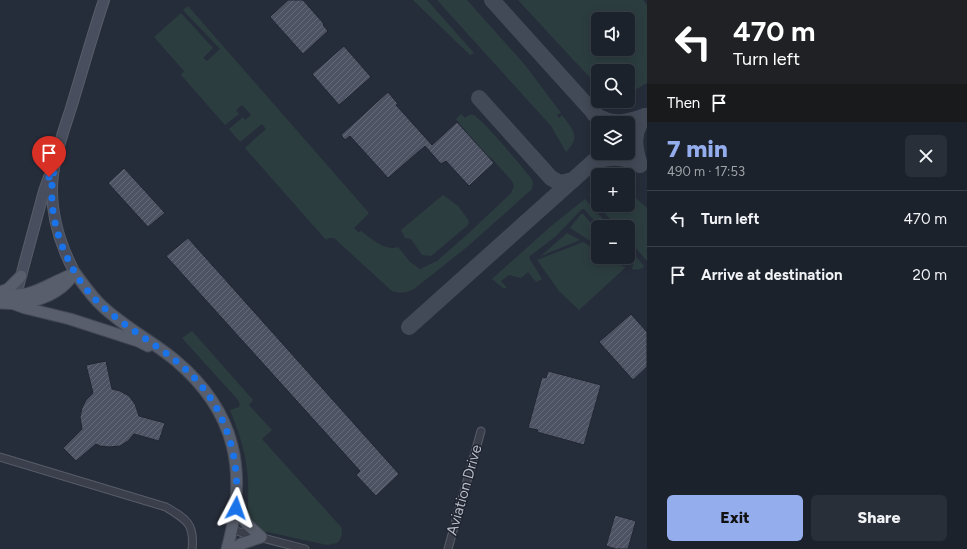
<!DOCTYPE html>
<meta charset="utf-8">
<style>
:root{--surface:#1c222c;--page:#292f38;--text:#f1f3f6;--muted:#a0a4a9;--line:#3a3f48;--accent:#94aded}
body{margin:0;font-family:Figtree,sans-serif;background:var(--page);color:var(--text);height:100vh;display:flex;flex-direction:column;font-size:15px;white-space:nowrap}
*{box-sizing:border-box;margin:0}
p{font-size:13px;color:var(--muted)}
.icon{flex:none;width:22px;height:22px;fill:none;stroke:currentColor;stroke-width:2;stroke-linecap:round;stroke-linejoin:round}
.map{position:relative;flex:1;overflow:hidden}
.panel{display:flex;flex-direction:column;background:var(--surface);width:320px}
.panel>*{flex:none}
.guide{background:#202124;color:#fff;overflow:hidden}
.buttons{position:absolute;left:591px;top:12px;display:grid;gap:8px}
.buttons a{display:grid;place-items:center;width:44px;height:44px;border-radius:6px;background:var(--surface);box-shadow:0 2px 10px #0003,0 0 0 1px var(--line);font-size:20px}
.pin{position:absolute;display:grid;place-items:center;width:34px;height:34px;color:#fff;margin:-41px -17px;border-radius:50% 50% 50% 0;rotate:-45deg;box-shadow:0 0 4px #0007}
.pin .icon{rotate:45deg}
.me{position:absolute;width:44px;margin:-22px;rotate:4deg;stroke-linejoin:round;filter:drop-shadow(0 0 3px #0008)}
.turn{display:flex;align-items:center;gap:14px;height:84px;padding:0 20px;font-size:18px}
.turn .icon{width:52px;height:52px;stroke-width:2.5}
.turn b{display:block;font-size:28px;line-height:34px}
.then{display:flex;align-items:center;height:38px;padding:0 20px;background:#0003;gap:8px;font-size:15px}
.round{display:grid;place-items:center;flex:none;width:42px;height:42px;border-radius:6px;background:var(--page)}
.summary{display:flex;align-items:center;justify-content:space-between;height:68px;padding:0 20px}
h1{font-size:24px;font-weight:800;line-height:30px;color:var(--accent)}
.button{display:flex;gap:8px;margin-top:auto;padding:8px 20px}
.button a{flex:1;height:46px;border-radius:6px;background:var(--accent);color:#111;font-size:16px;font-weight:800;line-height:46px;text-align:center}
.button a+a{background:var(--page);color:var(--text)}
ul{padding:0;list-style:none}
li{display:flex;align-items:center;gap:12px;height:56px;padding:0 20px;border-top:1px solid var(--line)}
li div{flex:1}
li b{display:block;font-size:15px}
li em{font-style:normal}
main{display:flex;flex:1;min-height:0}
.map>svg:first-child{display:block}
.green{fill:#2c3d40;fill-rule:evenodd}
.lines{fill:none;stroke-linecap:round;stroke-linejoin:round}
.taxiway{stroke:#434a57;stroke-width:16}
.building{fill:url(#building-hatch);stroke:#212632}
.street-casing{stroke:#585d69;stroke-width:9}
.secondary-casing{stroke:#585d69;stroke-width:12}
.primary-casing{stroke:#434854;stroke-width:13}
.street{stroke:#3a3f4b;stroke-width:7}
.secondary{stroke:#484e5d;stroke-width:10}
.primary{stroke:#585e6b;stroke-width:11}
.route{stroke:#1a73e8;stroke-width:7;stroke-dasharray:0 12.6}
.labels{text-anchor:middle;stroke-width:3;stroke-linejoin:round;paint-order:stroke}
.street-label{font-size:15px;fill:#b5bac6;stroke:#1f2430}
</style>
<main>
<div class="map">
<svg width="647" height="549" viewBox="0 0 647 549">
<defs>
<pattern id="building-hatch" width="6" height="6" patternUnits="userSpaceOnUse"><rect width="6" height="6" fill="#4d5363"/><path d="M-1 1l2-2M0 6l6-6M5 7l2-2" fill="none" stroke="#646a78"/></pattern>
</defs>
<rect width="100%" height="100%" fill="#262d3a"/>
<g class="green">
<path d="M 413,0 L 427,0 L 474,53 L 470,55 Z"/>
<path d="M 437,0 L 467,0 L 525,65 L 561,113 L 557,115 L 559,118 L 562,115 C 573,130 581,137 566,152 L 551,126 Z"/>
<path d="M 518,0 L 643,0 L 647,5 L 647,83 L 628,94 L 628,71 L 598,71 L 598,85 L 594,82 ZM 598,19 L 628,19 L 628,49 L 598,49 Z"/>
<path d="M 188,6 L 369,213 L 354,228 L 358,232 L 361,231 C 370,238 386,252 398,247 L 410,262 L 420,269 L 437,261 L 470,232 L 511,193 L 514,186 L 512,181 L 493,160 L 478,147 L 456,119 L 461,114 L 465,118 C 467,116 470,114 473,115 C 480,116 524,169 531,178 L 533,182 L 532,189 L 467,247 L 414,289 C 406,293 400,294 392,291 L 334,238 L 329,238 L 326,240 L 245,148 L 266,129 L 262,124 L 240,142 L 229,129 L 243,117 L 245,120 L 251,115 L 242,105 L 236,110 L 239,114 L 225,125 L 181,75 L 184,71 L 154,37 L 181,13 L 213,48 L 203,58 L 207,61 L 220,49 L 183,10 Z"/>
<path d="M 598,190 L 598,205 L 628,205 L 628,191 L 647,208 L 647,261 L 628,239 L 628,227 L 617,227 L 589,195 Z"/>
<path d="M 443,195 L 458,206 L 469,221 L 468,225 L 431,256 L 422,255 L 411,239 L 405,238 L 401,230 Z"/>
<path d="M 585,199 L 610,227 L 600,227 L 584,209 L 582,209 L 556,236 L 530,256 L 529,258 L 542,279 L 536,282 L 528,272 L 521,278 L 509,275 L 501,281 L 507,288 L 503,288 L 492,279 L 550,227 Z"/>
<path d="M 581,214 L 583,214 L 598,231 L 598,246 L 570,228 Z"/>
<path d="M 567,233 L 580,240 L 541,256 Z"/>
<path d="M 583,242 L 598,251 L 598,257 C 612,257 614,263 626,267 L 579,310 L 559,291 L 537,260 Z"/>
<path d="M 628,247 L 644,266 C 641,270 636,270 632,269 L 633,263 L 627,257 L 628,257 Z"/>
<path d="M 192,331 L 253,400 L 249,405 L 272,430 L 262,439 L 341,527 C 343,534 342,538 337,543 L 327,545 L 258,530 L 247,516 C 251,473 246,450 230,410 L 239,407 L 240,404 L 238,400 L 182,338 Z"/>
</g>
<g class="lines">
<g class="taxiway">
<path d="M 492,0 L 603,123"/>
<path d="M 479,98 L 551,178 L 560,183 L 573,180"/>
<path d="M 594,114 C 611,126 627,123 645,116"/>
<path d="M 592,163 C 608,156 625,156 640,165"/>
<path d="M 640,165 C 634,147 632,132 645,116"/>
<path d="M 409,327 L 603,153"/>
</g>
</g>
<g class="building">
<path d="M 288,0 L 303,0 L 324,24 L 323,25 L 328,31 L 303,54 L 270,17 Z"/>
<path d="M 344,46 L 371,77 L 339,105 L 312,74 Z"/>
<path d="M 388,92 L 398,104 L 396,105 L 432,145 L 457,122 L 494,163 L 469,186 L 446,161 L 441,164 L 425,146 L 388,178 L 350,136 L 345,140 L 341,135 Z"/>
<path d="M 124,168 L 165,213 L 148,227 L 108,183 Z"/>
<path d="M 188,238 L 399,474 L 376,496 L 356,475 L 360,471 L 166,256 Z"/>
<path d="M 631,314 L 647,332 L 647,367 L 633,380 L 599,342 Z"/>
<path d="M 106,361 L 112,389 L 120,391 L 129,396 L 135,404 L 139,416 L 165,423 L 159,441 L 134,434 L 128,441 L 120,446 L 109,447 L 100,446 L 96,444 L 76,461 L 63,448 L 82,429 L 80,417 L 82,408 L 86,400 L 93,393 L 86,365 Z"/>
<path d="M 548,371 L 601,385 L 584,445 L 537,432 L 538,430 L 528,428 L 542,377 L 546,378 Z"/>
<path d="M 615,515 L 636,521 L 628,549 L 616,549 L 606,546 Z"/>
</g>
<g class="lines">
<defs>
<g id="street">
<path d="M 0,457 L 166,507 C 186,519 195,524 192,549"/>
<path d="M 232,530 L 305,549"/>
<path d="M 448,549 L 481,431"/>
</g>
<g id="secondary">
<path d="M 75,273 C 61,247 52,219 52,189 C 52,163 63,133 71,108 C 82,72 92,36 104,0"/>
<path d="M 14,302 L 44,191 L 49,177"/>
</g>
<g id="primary">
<path d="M 75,273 C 84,285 92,297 102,306 C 124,327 152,341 175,360 C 237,412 248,473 227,549"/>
<path d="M 0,292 L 8,289 L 21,276"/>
<path d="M 0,294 C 30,300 45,285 71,275"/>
<path d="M 0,303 C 21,305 45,301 62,287 C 67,283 71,278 75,273"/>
<path d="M 14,304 L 25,308 L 70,319 L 138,341 L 148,346"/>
<path d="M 236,508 L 247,524 L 261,537"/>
<path d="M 234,549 L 241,544 L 261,537"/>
</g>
</defs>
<use href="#street" class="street-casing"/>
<use href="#secondary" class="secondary-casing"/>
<use href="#primary" class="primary-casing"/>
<use href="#street" class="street"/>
<use href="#secondary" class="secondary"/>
<use href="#primary" class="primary"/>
</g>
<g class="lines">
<path class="route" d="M 49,177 L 57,157 C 55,166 52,176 52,186 C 49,231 74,285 109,312 C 138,336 174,354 199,383 C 229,418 240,463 236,508"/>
</g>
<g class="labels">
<g class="street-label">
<text transform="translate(464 490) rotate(-74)" y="5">Aviation Drive</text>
</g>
</g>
</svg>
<div class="buttons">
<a><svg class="icon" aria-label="sound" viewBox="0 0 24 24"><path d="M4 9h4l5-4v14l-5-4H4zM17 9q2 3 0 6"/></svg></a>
<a><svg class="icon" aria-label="search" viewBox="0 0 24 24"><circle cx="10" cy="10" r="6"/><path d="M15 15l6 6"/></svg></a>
<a><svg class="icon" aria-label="layers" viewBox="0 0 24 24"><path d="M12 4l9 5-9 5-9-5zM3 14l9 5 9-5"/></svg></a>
<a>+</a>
<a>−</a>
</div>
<div class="pin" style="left:49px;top:177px;background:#d93025"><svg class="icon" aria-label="arrive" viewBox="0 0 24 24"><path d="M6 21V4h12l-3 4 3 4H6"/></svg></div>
<svg class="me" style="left:236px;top:508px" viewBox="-20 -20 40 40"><path d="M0-17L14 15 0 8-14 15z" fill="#1a73e8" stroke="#fff" stroke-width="4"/></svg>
</div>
<section class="panel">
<div class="guide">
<div class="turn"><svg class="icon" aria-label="left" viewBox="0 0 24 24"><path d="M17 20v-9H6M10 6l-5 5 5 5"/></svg><div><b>470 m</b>Turn left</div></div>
<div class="then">Then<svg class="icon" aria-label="arrive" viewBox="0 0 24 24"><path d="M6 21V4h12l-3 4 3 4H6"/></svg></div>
</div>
<div class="summary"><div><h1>7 min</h1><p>490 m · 17:53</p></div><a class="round"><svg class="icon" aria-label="close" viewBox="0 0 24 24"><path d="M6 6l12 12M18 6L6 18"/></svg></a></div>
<ul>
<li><svg class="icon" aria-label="left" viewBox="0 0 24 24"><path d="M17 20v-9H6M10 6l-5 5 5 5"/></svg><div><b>Turn left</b></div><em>470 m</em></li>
<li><svg class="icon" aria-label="arrive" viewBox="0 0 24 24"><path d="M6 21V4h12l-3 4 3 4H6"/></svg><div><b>Arrive at destination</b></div><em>20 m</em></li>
</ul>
<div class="button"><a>Exit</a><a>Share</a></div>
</section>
</main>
